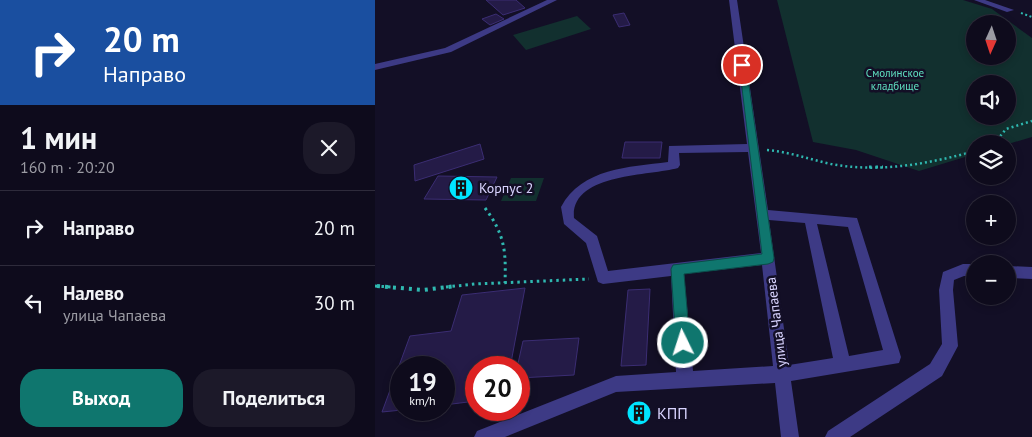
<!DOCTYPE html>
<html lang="ru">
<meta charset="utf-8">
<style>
:root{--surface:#0e0b1c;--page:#1c1929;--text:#f1f3f6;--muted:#9b9ba3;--line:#2e2b3b;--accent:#0f766e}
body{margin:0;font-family:"PT Sans",sans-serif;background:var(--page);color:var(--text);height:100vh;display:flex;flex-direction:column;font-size:19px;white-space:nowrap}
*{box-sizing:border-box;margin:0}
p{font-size:16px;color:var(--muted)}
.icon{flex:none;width:28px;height:28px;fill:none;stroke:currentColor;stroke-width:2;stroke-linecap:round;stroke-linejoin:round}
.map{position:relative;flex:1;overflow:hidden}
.side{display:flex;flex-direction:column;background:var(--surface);width:375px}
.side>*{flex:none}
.banner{background:#1a4fa0;color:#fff;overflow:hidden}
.needle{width:32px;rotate:183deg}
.tools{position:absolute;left:591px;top:15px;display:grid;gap:10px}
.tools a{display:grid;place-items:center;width:50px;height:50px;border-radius:50%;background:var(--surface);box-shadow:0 2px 8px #0003,0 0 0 1px var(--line);font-size:25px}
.speed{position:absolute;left:15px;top:356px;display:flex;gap:10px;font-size:25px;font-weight:700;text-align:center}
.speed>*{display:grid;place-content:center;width:65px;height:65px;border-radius:50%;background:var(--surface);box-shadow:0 2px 8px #0003,0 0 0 1px var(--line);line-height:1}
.speed small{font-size:12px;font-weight:400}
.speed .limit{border:8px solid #d22;background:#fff;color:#111}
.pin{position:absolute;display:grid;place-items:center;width:42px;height:42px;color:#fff;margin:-21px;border:2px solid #fff;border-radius:50%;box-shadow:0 1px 5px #0007}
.me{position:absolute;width:55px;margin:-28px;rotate:356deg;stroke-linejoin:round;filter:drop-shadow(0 0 4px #0008)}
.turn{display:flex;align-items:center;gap:18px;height:105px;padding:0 20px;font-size:22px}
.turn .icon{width:65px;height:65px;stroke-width:2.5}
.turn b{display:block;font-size:35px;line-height:42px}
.round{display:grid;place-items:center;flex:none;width:52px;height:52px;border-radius:20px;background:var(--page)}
.summary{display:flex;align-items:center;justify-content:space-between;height:85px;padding:0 20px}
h1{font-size:30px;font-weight:800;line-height:38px}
.button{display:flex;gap:10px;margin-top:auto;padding:10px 20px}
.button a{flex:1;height:58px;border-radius:20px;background:var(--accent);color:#fff;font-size:20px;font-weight:800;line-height:58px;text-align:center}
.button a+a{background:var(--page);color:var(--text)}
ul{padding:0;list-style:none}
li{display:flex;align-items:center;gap:15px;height:75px;padding:0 20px;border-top:1px solid var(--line)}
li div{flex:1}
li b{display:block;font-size:19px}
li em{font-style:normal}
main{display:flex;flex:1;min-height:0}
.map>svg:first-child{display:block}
.green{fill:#12302f;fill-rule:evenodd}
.building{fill:#241b47;stroke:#3b2d73}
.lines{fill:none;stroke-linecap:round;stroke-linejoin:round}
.path-far3{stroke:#2fb8b0;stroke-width:2;stroke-dasharray:2 2.5;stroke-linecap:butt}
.path-far2{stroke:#2fb8b0;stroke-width:2.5;stroke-dasharray:2 3;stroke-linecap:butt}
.path-far1{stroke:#2fb8b0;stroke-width:3;stroke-dasharray:2.5 4;stroke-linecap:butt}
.path{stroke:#2fb8b0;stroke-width:4;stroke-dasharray:3 5;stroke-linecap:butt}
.minor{fill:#3d3a85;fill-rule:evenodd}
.route{fill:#0f766e;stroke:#0a4d48}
.labels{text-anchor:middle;stroke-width:5;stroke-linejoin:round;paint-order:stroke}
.far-park-label{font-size:11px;fill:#5fe0c0;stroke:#130f26}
.poi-label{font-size:14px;fill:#d9d4ff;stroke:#130f26;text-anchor:start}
.street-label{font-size:14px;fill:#d9d4ff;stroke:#130f26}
.near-poi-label{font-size:16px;fill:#d9d4ff;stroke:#130f26;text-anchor:start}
</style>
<main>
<section class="side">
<div class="banner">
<div class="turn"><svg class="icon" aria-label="right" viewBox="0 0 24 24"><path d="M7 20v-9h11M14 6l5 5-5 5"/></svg><div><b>20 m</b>Направо</div></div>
</div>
<div class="summary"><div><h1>1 мин</h1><p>160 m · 20:20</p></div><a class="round"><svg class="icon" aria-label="close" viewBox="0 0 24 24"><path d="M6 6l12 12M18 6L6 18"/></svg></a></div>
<ul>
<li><svg class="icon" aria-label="right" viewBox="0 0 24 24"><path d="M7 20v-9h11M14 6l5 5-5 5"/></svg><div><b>Направо</b></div><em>20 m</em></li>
<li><svg class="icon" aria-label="left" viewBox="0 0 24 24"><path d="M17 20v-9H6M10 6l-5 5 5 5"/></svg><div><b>Налево</b><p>улица Чапаева</p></div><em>30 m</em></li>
</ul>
<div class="button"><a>Выход</a><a>Поделиться</a></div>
</section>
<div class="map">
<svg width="657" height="437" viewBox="0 0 657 437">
<rect width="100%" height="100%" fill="#130f26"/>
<g class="green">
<path d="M 402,0 L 588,0 L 617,9 L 657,38 L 657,137 L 633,144 L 600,144 L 600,154 L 544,171 L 481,150 L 438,142 ZM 600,24 L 632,24 L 632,56 L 600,56 ZM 600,84 L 632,84 L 632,116 L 600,116 Z"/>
<path d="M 202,16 L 216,29 L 151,50 L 138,35 Z"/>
<path d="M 136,178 L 169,178 L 161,201 L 126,201 Z"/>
</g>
<g class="building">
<path d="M 111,0 L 141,0 L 150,8 L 128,15 Z"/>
<path d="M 249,13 L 255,25 L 244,27 L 238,15 Z"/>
<path d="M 121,14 L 129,19 L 115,25 L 107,19 Z"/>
<path d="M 250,142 L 287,142 L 285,158 L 247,158 Z"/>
<path d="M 105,144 L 109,159 L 40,181 L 39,165 Z"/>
<path d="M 63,176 L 122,177 L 111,200 L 49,199 Z"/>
<path d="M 150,288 L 135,368 L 101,368 L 101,401 L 69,405 L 69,368 L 26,368 L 27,410 L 7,412 L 35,336 L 76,331 L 87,295 Z"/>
<path d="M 275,289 L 271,365 L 246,366 L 253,290 Z"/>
<path d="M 204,338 L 199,375 L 144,378 L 144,368 L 142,368 L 148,341 Z"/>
<path d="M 258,403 L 271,403 L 270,423 L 256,423 Z"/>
</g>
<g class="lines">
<path class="path-far3" d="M 646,13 L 657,17"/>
<g class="path-far2">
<path d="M 619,144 L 631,129 L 657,121"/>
<path d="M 392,150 C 414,152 434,159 456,164 C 504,173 553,164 600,151"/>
</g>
<g class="path-far1">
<path d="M 494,167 L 508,167"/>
<path d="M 110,208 C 130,235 131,251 130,283"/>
<path d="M 0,286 L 17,287"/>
<path d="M 71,287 L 100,284 L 214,279"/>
</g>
<path class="path" d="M 2,286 L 48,290 L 81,286"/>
<g class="minor">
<path d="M 172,0 L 182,0 L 76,52 L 0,70 L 0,64 L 70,48 Z"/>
<path d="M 354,0 L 362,0 L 393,210 L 482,218 L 526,357 L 524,363 L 416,381 L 424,437 L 406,437 L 400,383 L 241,392 L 130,437 L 99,437 L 102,431 L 241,376 L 301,372 L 296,276 L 228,284 L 223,282 L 211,243 L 189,224 L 186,207 C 207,168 254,167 293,162 L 294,146 L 372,144 ZM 373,152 L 386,253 L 233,271 L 222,236 L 199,218 C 195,173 275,176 303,168 L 305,165 L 304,153 ZM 394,220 L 430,223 L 458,358 L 414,365 ZM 442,224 L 473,227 L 508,350 L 474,356 ZM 387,265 L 398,366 L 318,371 L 309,274 Z"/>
<path d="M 599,0 L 610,0 L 639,10 L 632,12 Z"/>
<path d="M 588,264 L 600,264 L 600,276 L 589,276 L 579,280 L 578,290 L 583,346 L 567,376 L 475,437 L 450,437 L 453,431 L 555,364 L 567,344 L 564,290 L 568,272 Z"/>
<path d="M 632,266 L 657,267 L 657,279 L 632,278 Z"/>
</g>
</g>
<path class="route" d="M 364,63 L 371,65 L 399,258 L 398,262 L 393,264 L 309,274 L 315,343 L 313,348 L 308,350 L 303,348 L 301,343 L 296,269 L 298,265 L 387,254 Z"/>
<defs>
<symbol id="building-disc" viewBox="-11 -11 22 22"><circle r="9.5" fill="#00e5ff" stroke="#130f26"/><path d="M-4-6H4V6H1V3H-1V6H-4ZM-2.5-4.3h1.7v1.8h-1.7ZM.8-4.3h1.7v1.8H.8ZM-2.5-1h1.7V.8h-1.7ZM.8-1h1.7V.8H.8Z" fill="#111"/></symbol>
</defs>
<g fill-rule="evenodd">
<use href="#building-disc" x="72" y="174" width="28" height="28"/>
<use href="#building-disc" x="250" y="399" width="28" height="28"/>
</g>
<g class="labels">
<g class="far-park-label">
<text x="520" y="77">Смолинское<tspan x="520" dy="13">кладбище</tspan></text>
</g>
<g class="poi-label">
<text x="104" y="193">Корпус 2</text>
</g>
<g class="street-label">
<text transform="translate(401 322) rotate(-97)" y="5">улица Чапаева</text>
</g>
<g class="near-poi-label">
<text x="282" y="419">КПП</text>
</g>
</g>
</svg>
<div class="tools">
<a><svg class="needle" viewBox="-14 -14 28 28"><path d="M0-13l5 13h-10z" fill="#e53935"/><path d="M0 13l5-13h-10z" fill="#9b9ba3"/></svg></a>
<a><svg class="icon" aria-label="sound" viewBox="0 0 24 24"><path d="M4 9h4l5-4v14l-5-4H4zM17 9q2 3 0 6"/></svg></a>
<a><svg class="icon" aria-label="layers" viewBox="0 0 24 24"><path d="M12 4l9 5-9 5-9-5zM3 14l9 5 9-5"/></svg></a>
<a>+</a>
<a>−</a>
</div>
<div class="speed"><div>19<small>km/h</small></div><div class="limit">20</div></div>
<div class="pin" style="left:367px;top:65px;background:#d93025"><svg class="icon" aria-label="arrive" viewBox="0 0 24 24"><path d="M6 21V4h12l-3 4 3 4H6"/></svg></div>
<svg class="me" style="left:308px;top:343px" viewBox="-20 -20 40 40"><circle r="17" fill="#0f766e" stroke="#fff" stroke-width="3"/><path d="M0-11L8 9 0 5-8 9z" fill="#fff"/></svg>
</div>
</main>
